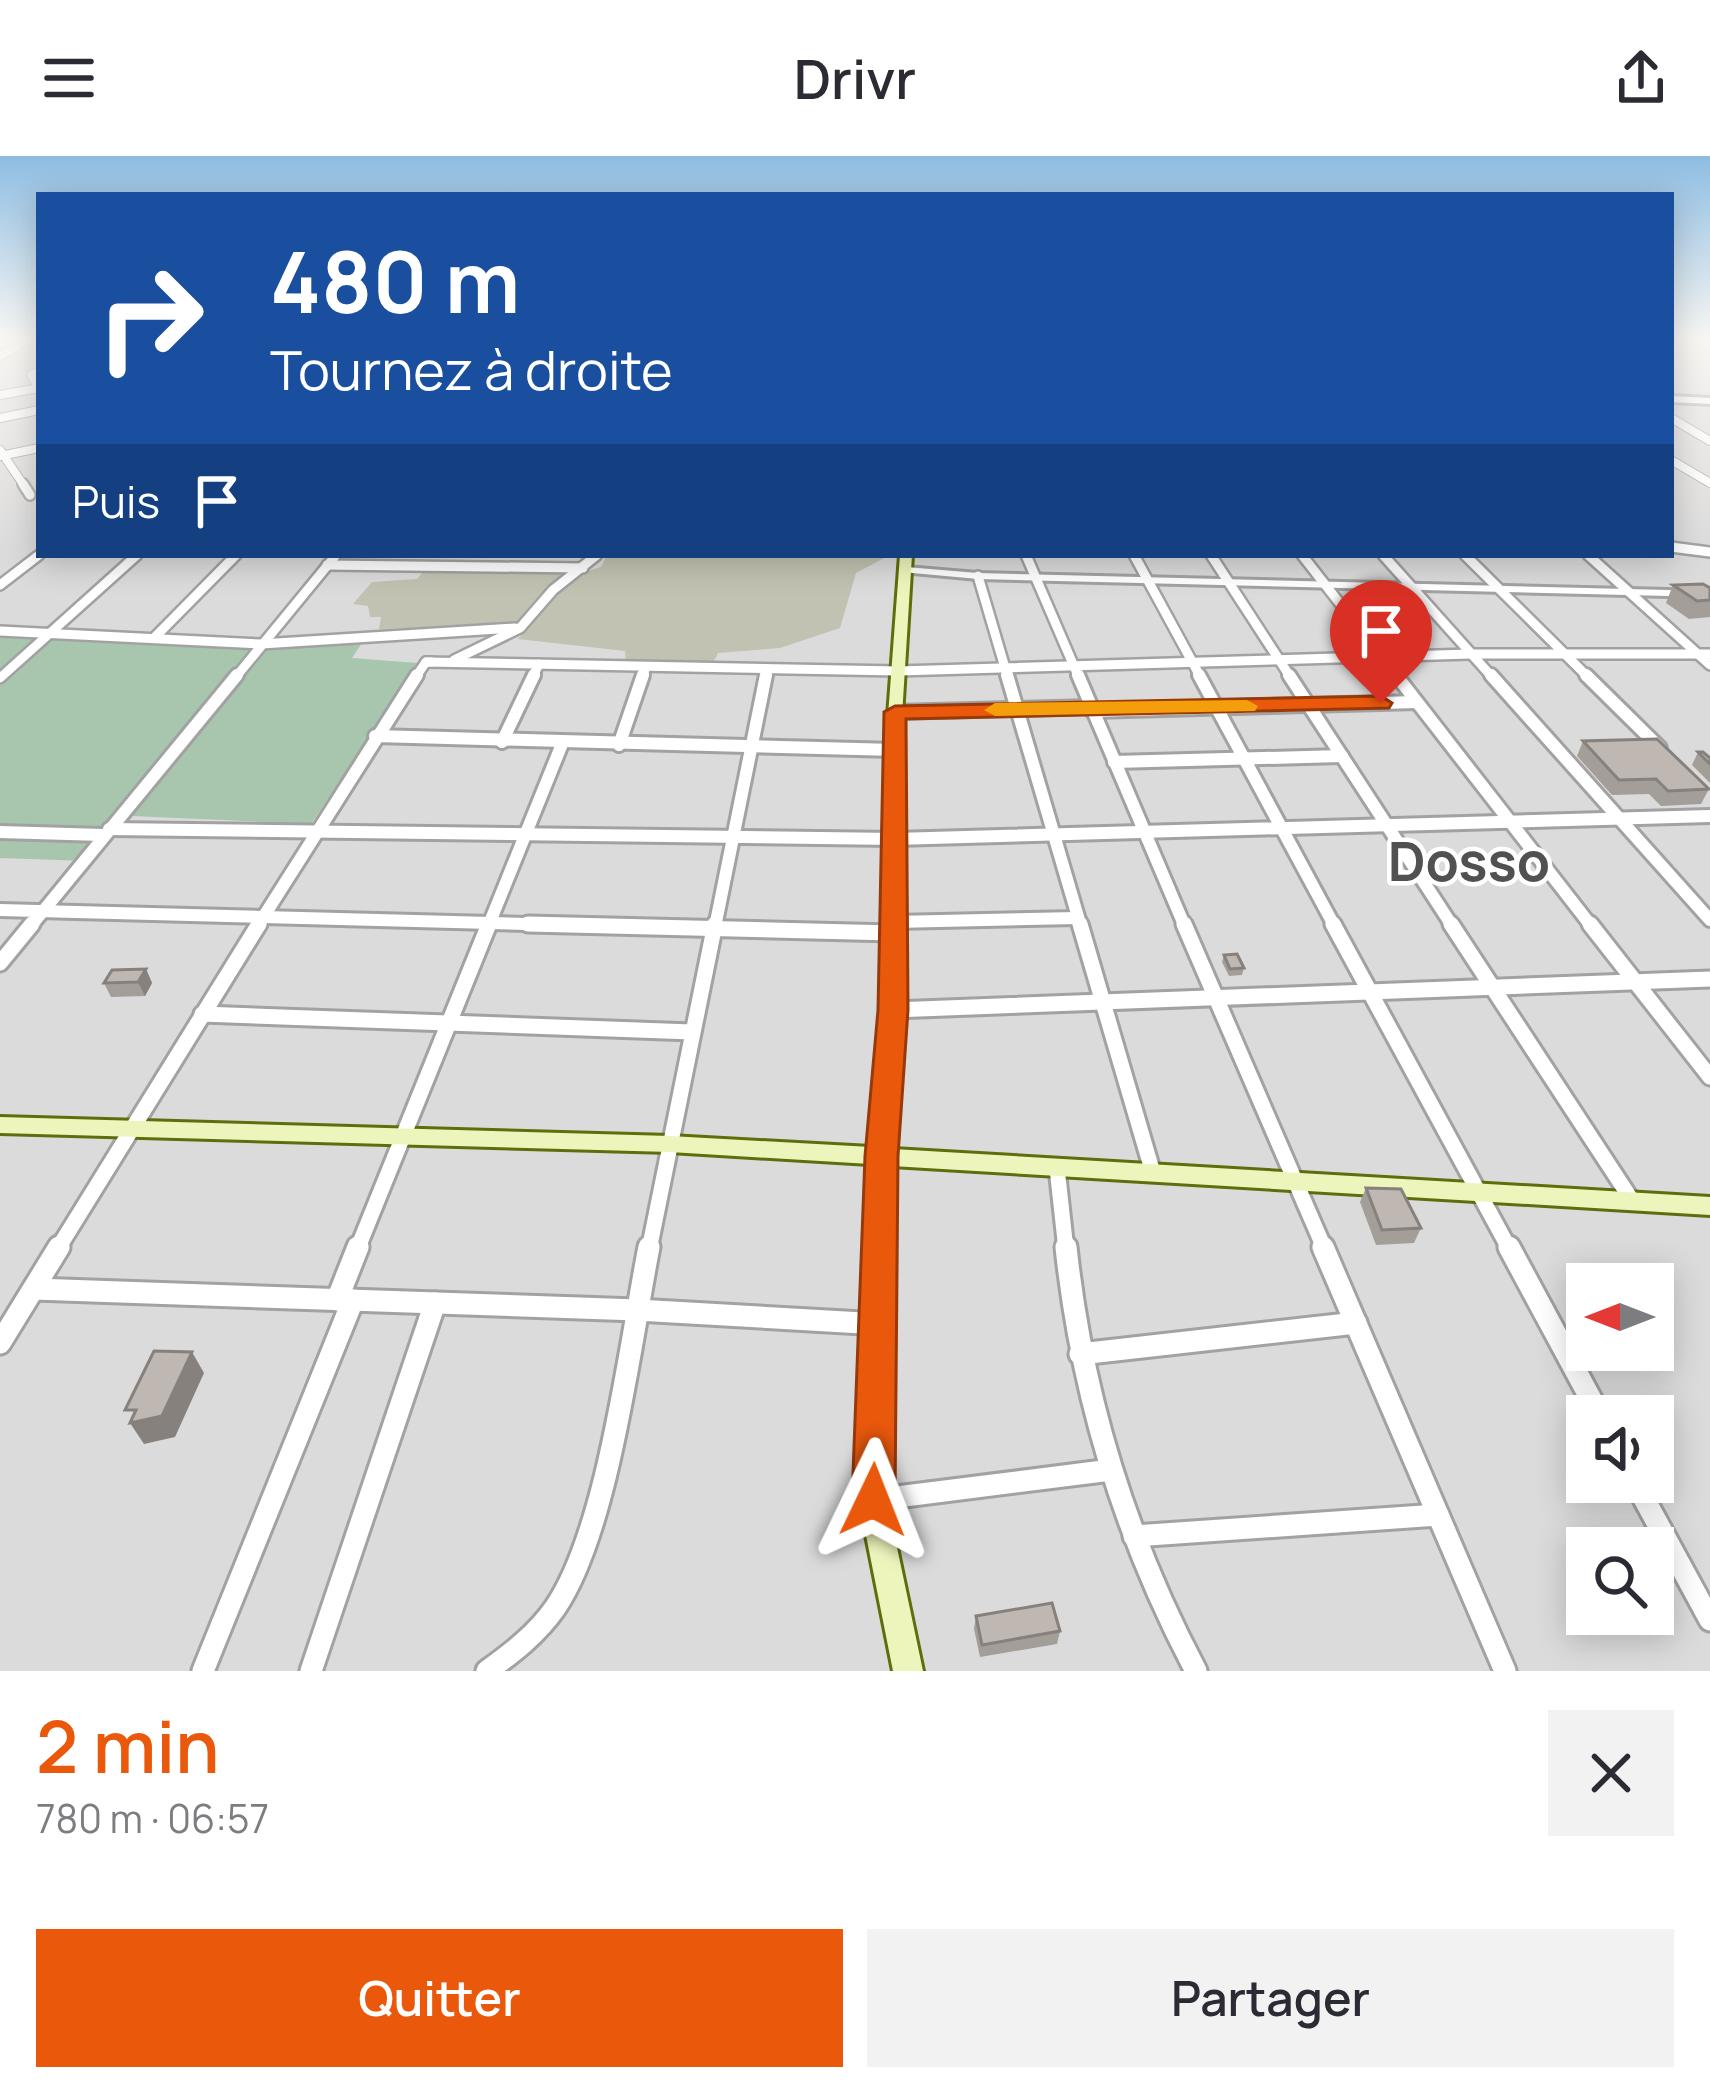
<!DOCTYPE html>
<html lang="fr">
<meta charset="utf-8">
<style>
:root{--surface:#fff;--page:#f2f2f3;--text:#2b2b33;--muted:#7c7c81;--accent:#ea580c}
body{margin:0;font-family:Manrope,sans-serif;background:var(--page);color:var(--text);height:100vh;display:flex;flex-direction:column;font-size:45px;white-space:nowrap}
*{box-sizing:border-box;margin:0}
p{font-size:39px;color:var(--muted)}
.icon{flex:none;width:66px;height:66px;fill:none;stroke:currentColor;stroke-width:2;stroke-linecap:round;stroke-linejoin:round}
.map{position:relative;height:1515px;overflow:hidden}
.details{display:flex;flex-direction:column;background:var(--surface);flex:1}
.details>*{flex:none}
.hud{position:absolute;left:36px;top:36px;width:1638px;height:366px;border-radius:0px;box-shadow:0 6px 30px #0003;background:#1a4fa0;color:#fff;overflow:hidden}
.needle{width:78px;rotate:270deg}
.tools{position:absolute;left:1566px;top:1107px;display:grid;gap:24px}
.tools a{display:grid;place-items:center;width:108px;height:108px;border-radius:0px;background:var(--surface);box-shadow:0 6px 30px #0003;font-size:60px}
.pin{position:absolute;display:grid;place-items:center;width:102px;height:102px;color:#fff;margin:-123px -51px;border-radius:50% 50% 50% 0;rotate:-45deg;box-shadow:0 0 12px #0007}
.pin .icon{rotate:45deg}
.me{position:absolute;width:132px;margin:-66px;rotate:2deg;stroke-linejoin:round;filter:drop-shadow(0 0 9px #0008)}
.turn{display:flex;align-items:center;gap:42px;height:252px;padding:0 36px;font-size:54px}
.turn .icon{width:156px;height:156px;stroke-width:2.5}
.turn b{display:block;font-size:84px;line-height:102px}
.then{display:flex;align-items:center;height:114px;padding:0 36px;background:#0003;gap:24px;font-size:45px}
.round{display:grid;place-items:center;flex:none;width:126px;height:126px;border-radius:0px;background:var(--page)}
.summary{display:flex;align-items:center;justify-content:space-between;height:204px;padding:0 36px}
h1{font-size:72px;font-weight:600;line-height:90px;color:var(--accent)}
.action{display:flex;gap:24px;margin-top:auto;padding:24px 36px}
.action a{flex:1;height:138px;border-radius:0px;background:var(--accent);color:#fff;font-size:48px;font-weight:600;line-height:138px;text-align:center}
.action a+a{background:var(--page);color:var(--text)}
header{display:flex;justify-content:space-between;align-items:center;height:156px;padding:0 36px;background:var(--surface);font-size:54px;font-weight:600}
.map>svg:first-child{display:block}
.residential{fill:#dcdbdb;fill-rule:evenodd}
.construction{fill:#c1c2b1}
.cemetery{fill:#a8c6ae}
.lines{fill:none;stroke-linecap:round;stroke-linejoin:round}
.minor-far4-casing{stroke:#a2a2a2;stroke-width:10}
.minor-far3-casing{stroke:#a2a2a2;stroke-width:14}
.minor-far2-casing{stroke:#a2a2a2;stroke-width:18}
.minor-far1-casing{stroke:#a2a2a2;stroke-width:21}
.minor-casing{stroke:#a2a2a2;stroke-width:27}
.tertiary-casing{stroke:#a2a2a2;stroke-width:6}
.secondary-casing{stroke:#5d6e0c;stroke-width:6}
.minor-far4{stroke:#fff;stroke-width:8}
.minor-far3{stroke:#fff;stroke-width:9}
.minor-far2{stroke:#fff;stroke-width:12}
.minor-far1{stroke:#fff;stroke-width:15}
.minor{stroke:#fff;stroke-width:21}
.tertiary{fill:#fff;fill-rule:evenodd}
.secondary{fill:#eef5bc;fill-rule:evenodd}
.wall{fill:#a49e99}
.shaded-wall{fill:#86817d}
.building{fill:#bfb8b2;stroke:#86817d;stroke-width:3}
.route{fill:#ea580c;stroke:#983908;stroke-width:3}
.slow{fill:#f59e0b}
.labels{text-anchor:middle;stroke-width:9;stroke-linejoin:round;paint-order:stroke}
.town-label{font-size:54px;font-weight:bold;fill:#515151;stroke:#fff}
</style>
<header><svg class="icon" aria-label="menu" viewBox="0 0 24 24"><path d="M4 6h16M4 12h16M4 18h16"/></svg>Drivr<svg class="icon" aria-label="share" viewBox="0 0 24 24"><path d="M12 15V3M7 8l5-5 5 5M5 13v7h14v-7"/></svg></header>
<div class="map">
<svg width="1710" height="1515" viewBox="0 0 1710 1515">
<rect width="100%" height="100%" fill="#eeece5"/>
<path class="residential" d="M 0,183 L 39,183 L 39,399 L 1671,399 L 1671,183 L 1710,183 L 1710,1515 L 0,1515 ZM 1587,1128 L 1653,1128 L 1653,1194 L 1587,1194 ZM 1587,1260 L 1653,1260 L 1653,1326 L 1587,1326 ZM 1587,1392 L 1653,1392 L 1653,1458 L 1587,1458 Z"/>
<path class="construction" d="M 607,399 L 890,399 L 856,417 L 840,472 L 780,492 L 718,497 L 712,509 L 626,506 L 625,495 L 518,483 L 531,468 L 379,473 L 381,461 L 370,461 L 368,450 L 353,448 L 372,426 L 417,423 L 429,409 L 588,415 L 601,411 Z"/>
<path class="cemetery" d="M 0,478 L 364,484 L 352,502 L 418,507 L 311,668 L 131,660 L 86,705 L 0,702 Z"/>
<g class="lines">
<defs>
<g id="minor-far4">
<path d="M 0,200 L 31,183"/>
<path d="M 39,215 L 31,219 L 39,232"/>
<path d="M 0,239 L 39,232"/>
<path d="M 0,262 L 39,254"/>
<path d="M 1671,262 L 1710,285"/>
<path d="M 0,294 L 25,331"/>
<path d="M 0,300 L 39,292"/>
<path d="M 1671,304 L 1710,327"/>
</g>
<g id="minor-far3">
<path d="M 23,328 L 30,339"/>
<path d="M 1671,391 L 1710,396"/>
<path d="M 1026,399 L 1079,522"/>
<path d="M 1134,399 L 1201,522"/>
<path d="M 1211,399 L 1291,522"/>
<path d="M 1302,399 L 1398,522"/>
<path d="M 1383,399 L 1493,522"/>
<path d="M 1465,399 L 1589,522"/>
<path d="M 1588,399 L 1710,509"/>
<path d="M 327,409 L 583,412"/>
<path d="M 978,420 L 1008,522"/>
<path d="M 0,429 L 39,399"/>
<path d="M 0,475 L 261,488 L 515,472"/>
<path d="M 154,482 L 236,399"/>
<path d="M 454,504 L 520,472 L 553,434 L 597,399"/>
<path d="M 426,506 L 898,515 L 1470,498 L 1710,498"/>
<path d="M 0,522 L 137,399"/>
<path d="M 235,522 L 336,399"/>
<path d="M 415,522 L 426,506 L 432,506"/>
<path d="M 532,522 L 539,508"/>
<path d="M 642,522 L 646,511"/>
<path d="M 765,522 L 767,513"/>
</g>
<g id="minor-far2">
<path d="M 1007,519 L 1081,771"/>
<path d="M 1078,519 L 1185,771"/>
<path d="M 1199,519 L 1335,771"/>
<path d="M 1289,519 L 1453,771"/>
<path d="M 1396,519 L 1592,771"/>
<path d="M 1491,519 L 1710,764"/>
<path d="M 1586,519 L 1660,592"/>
<path d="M 1092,555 L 1417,546"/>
<path d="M 895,556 L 1091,551"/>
<path d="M 375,580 L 895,594"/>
<path d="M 502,586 L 534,519"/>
<path d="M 619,589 L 643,519"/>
<path d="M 1114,606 L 1342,600"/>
<path d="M 109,673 L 895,683 L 1710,660"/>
<path d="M 0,676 L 103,679"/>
<path d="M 0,754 L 644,771"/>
<path d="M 894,766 L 1077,762"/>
<path d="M 30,771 L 237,519"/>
<path d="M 257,771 L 417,519"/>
<path d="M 488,771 L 562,588"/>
<path d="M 715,771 L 766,519"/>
</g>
<g id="minor-far1">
<path d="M 528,768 L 893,777"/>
<path d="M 1080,768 L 1153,1017"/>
<path d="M 1184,768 L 1325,1094"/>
<path d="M 1333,768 L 1510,1094"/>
<path d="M 1451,768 L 1633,1046"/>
<path d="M 1590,768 L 1710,921"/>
<path d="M 0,807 L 32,768"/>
<path d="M 893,854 L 1710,823"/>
<path d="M 202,858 L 692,876"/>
<path d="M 1057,1012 L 1066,1094"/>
<path d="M 57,1094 L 259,768"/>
<path d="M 357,1094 L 489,768"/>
<path d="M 649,1094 L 715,768"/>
</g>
<g id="minor">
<path d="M 1066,1091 C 1082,1242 1125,1381 1196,1515"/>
<path d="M 1323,1091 L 1505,1515"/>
<path d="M 1509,1091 L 1600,1260"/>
<path d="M 34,1133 L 637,1154 L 880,1168"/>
<path d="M 337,1144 L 358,1091"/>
<path d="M 0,1187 L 59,1091"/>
<path d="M 1080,1198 L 1356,1167"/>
<path d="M 1635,1326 L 1710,1464"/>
<path d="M 873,1344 L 1111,1314"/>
<path d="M 1134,1380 L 1438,1359"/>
<path d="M 203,1515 L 353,1144"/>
<path d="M 311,1515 L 435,1147"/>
<path d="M 487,1515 C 512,1497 537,1478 555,1452 C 608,1375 630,1187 649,1091"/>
</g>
<g id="tertiary">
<path d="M 1671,240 L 1710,242 L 1710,248 L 1671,246 Z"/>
<path d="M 906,411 L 978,417 L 1710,435 L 1710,441 L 978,423 L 902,416 L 902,412 Z"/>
</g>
<path id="secondary" d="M 900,399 L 912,399 L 902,560 L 903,854 L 893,993 L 1710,1041 L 1710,1059 L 892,1010 L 887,1344 L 923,1515 L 893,1515 L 859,1344 L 870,1008 L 670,996 L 0,977 L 0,961 L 670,980 L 871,991 L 883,854 L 888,560 Z"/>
</defs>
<use href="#minor-far4" class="minor-far4-casing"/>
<use href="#minor-far3" class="minor-far3-casing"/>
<use href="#minor-far2" class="minor-far2-casing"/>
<use href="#minor-far1" class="minor-far1-casing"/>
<use href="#minor" class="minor-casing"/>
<use href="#tertiary" class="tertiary-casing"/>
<use href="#secondary" class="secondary-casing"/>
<use href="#minor-far4" class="minor-far4"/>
<use href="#minor-far3" class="minor-far3"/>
<use href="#minor-far2" class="minor-far2"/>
<use href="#minor-far1" class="minor-far1"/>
<use href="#minor" class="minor"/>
<use href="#tertiary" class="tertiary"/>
<use href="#secondary" class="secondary"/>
</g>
<g class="wall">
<path d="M 1673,429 L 1710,432 L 1710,461 L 1689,463 L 1666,447 Z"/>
<path d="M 1369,498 L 1390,510 L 1386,522 L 1374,522 L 1366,510 Z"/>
<path d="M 1583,585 L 1709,633 L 1701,648 L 1661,650 L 1649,638 L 1612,639 L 1577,600 Z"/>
<path d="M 1698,596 L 1710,602 L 1710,627 L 1692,609 Z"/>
<path d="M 1224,799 L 1244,812 L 1242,819 L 1229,820 L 1222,806 Z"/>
<path d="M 146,813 L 152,827 L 145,840 L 111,841 L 104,827 Z"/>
<path d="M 1366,1032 L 1421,1072 L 1414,1087 L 1376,1089 L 1360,1046 Z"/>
<path d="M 976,1460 L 1060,1475 L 1057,1488 L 980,1501 L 974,1473 Z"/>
</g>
<g class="shaded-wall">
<path d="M 146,813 L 152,827 L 145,840 L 138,826 Z"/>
<path d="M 192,1196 L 204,1217 L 175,1281 L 144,1288 L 130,1267 Z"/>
</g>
<g class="building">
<path d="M 1703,428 L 1710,432 L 1710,444 L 1697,445 L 1673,429 Z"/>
<path d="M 1369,498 L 1380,498 L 1390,510 L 1378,510 Z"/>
<path d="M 1657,583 L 1709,633 L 1668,635 L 1656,623 L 1619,624 L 1583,585 Z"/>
<path d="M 1698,596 L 1703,596 L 1710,602 L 1710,608 Z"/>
<path d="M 1237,798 L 1244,812 L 1230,813 L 1224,799 Z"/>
<path d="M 146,813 L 138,826 L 104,827 L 112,814 Z"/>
<path d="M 1366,1032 L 1401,1033 L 1421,1072 L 1382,1074 Z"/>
<path d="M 154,1195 L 192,1196 L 162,1260 L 130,1267 L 136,1254 L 125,1254 Z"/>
<path d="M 1052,1447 L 1060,1475 L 982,1489 L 976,1460 Z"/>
</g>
<linearGradient id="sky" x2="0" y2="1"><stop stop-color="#8ebde2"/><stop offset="0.46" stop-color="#f7f6f3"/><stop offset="1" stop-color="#f7f6f3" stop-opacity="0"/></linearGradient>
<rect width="1710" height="395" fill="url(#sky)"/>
<path class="route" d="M 1381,540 L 1392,547 L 1389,552 L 906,563 L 908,854 L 898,1000 L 895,1344 L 888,1359 L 873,1365 L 858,1359 L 852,1344 L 865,1000 L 878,854 L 884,556 L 895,550 Z"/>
<path class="slow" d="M 1247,544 L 1258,550 L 1255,555 L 995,560 L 984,554 L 995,547 Z"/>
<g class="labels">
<g class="town-label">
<text x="1469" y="725">Dosso</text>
</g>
</g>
</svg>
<div class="tools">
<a><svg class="needle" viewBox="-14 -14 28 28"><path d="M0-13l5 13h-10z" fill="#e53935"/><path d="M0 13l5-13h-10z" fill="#7c7c81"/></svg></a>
<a><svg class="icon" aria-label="sound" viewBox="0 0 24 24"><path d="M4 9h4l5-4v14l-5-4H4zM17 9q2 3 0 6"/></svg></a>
<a><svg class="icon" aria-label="search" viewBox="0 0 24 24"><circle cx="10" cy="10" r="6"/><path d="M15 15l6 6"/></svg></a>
</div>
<div class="pin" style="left:1381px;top:547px;background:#d93025"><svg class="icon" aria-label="arrive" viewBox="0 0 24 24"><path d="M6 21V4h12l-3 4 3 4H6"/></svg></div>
<svg class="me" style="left:873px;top:1344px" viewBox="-20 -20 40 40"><path d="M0-17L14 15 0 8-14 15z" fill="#ea580c" stroke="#fff" stroke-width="4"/></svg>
<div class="hud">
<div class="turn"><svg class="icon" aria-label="right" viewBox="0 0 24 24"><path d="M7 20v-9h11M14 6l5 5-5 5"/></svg><div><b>480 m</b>Tournez à droite</div></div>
<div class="then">Puis<svg class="icon" aria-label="arrive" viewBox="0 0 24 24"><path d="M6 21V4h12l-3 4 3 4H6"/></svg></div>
</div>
</div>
<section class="details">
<div class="summary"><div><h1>2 min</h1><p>780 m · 06:57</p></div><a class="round"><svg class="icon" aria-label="close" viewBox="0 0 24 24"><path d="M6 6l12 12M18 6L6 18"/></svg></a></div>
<div class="action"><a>Quitter</a><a>Partager</a></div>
</section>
